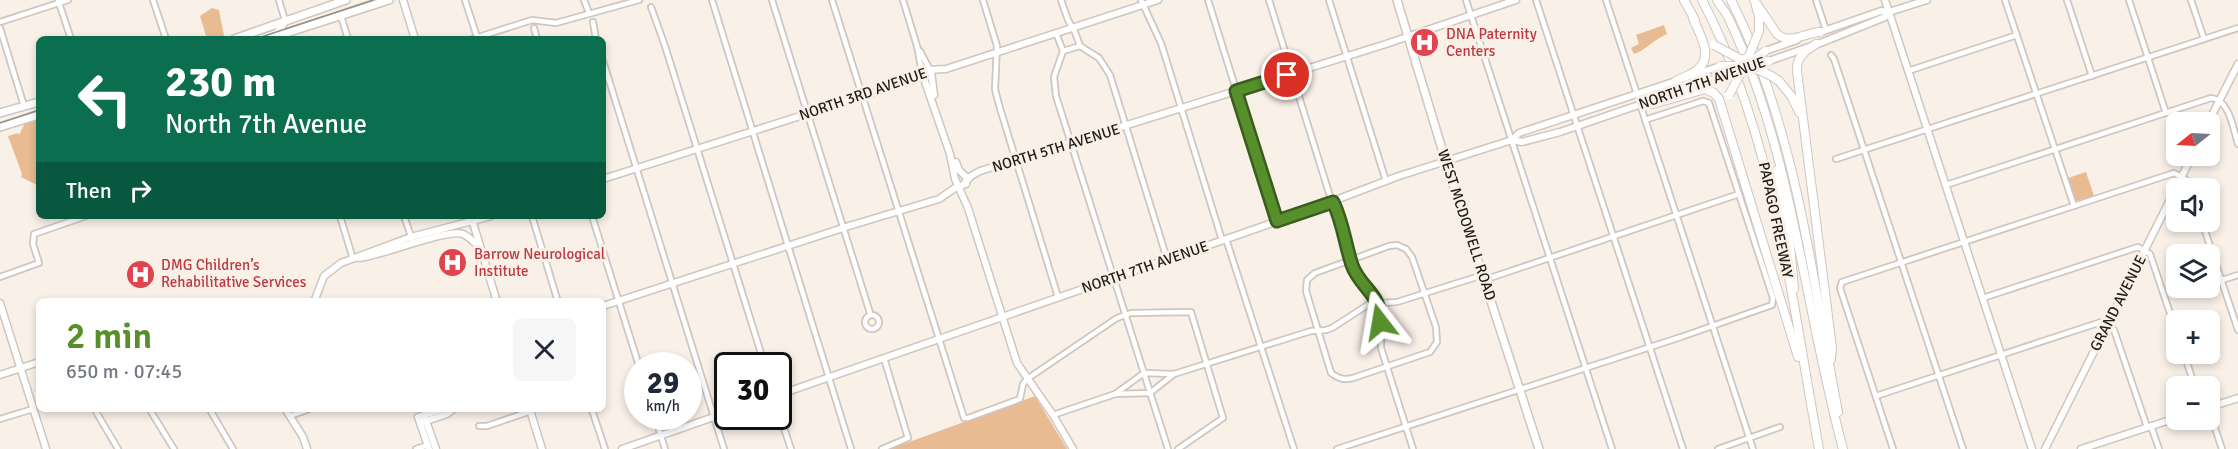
<!DOCTYPE html>
<meta charset="utf-8">
<style>
:root{--surface:#fff;--page:#f6f6f7;--text:#1f2937;--muted:#747a83;--accent:#568f2c}
body{margin:0;font-family:Signika,sans-serif;background:var(--page);color:var(--text);height:100vh;display:flex;flex-direction:column;font-size:22px;white-space:nowrap}
*{box-sizing:border-box;margin:0}
p{font-size:20px;color:var(--muted)}
.icon{flex:none;width:33px;height:33px;fill:none;stroke:currentColor;stroke-width:2;stroke-linecap:round;stroke-linejoin:round}
.map{position:relative;flex:1;overflow:hidden}
.panel{position:absolute;left:36px;top:298px;width:570px;height:114px;display:flex;flex-direction:column;background:var(--surface);border-radius:9px;box-shadow:0 3px 9px #0003}
.panel>*{flex:none}
.guide{position:absolute;left:36px;top:36px;width:570px;height:183px;border-radius:9px;box-shadow:0 3px 9px #0003;background:#0b6e4f;color:#fff;overflow:hidden}
.needle{width:39px;rotate:252deg}
.tools{position:absolute;left:2166px;top:112px;display:grid;gap:12px}
.tools a{display:grid;place-items:center;width:54px;height:54px;border-radius:9px;background:var(--surface);box-shadow:0 3px 9px #0003;font-size:30px}
.speed{position:absolute;left:624px;top:352px;display:flex;gap:12px;font-size:30px;font-weight:700;text-align:center}
.speed>*{display:grid;place-content:center;width:78px;height:78px;border-radius:50%;background:var(--surface);box-shadow:0 3px 9px #0003;line-height:1}
.speed small{font-size:15px;font-weight:400}
.speed .limit{border:3px solid #111;border-radius:9px;background:#fff;color:#111}
.pin{position:absolute;display:grid;place-items:center;width:51px;height:51px;color:#fff;margin:-26px;border:3px solid #fff;border-radius:50%;box-shadow:0 2px 6px #0007}
.me{position:absolute;width:66px;margin:-33px;rotate:346deg;stroke-linejoin:round;filter:drop-shadow(0 0 4px #0008)}
.turn{display:flex;align-items:center;gap:21px;height:126px;padding:0 30px;font-size:27px}
.turn .icon{width:78px;height:78px;stroke-width:2.5}
.turn b{display:block;font-size:42px;line-height:51px}
.then{display:flex;align-items:center;height:57px;padding:0 30px;background:#0003;gap:12px;font-size:22px}
.round{display:grid;place-items:center;flex:none;width:63px;height:63px;border-radius:9px;background:var(--page)}
.summary{display:flex;align-items:center;justify-content:space-between;height:102px;padding:0 30px}
h1{font-size:36px;font-weight:600;line-height:45px;color:var(--accent)}
.map>svg:first-child{display:block}
.green{fill:#e9bb93}
.lines{fill:none;stroke-linecap:round;stroke-linejoin:round}
.street-casing{stroke:#cfc6bf;stroke-width:8}
.secondary-casing{stroke:#cfc6bf;stroke-width:9}
.primary-casing{stroke:#cfc6bf;stroke-width:10}
.highway-casing{stroke:#cfc6bf;stroke-width:10}
.street{stroke:#fff;stroke-width:4.5}
.secondary{stroke:#fff;stroke-width:6}
.primary{stroke:#fff;stroke-width:7}
.highway{stroke:#fff;stroke-width:8}
.tram{stroke:#948e88;stroke-width:1.5}
.secondary-bridge-casing{stroke:#cfc6bf;stroke-width:9;stroke-linecap:butt}
.highway-bridge-casing{stroke:#cfc6bf;stroke-width:10;stroke-linecap:butt}
.secondary-bridge{stroke:#fff;stroke-width:6}
.highway-bridge{stroke:#fff;stroke-width:8}
.route-casing{stroke:#385d1d;stroke-width:15}
.route{stroke:#568f2c;stroke-width:10}
.labels{text-anchor:middle;stroke-width:6;stroke-linejoin:round;paint-order:stroke}
.health-label{font-size:15px;fill:#be3a42;stroke:#f9f0e8;text-anchor:start}
.street-label{font-size:15px;fill:#1e1b18;stroke:#f9f0e8}
</style>
<div class="map">
<svg width="2238" height="449" viewBox="0 0 2238 449">
<rect width="100%" height="100%" fill="#f9f0e8"/>
<g class="green">
<path d="M 212,8 L 219,10 L 224,36 L 207,39 L 200,16 Z"/>
<path d="M 1664,25 L 1667,34 C 1654,39 1646,50 1634,54 L 1631,48 L 1639,44 L 1636,35 Z"/>
<path d="M 38,119 L 39,120 L 39,186 L 21,177 L 22,174 L 8,136 L 18,133 L 19,135 L 25,123 Z"/>
<path d="M 2086,172 L 2094,196 L 2076,201 L 2068,178 Z"/>
<path d="M 1035,396 L 1067,449 L 890,449 Z"/>
</g>
<g class="lines">
<defs>
<g id="street">
<path d="M 58,0 L 71,39"/>
<path d="M 153,0 L 166,39"/>
<path d="M 279,0 L 285,20"/>
<path d="M 465,0 L 477,37"/>
<path d="M 584,0 L 589,13"/>
<path d="M 712,0 L 851,449"/>
<path d="M 772,0 L 870,313"/>
<path d="M 832,0 L 964,418 L 968,418 L 1020,399 L 1023,384 L 1027,379 L 1117,318 L 1131,313 L 1191,312 L 1223,418 L 1178,449"/>
<path d="M 903,0 L 917,46 L 922,73"/>
<path d="M 983,0 L 997,46 L 995,89 L 999,105 L 1058,297"/>
<path d="M 1061,0 L 1068,20 L 1075,32 L 1080,46 L 1099,58 L 1110,75 L 1167,259"/>
<path d="M 1141,0 L 1161,43 L 1222,240"/>
<path d="M 1208,0 L 1277,221"/>
<path d="M 1269,0 L 1329,193 L 1343,231 L 1352,266 L 1372,293 L 1381,310 L 1381,348 L 1413,449"/>
<path d="M 1329,0 L 1386,181"/>
<path d="M 1466,0 L 1612,449"/>
<path d="M 1536,0 L 1683,449"/>
<path d="M 1606,0 L 1637,94"/>
<path d="M 1816,0 L 1826,30"/>
<path d="M 2005,0 L 2074,206"/>
<path d="M 2067,0 L 2092,76"/>
<path d="M 2129,0 L 2166,113"/>
<path d="M 2191,0 L 2204,39"/>
<path d="M 651,7 L 665,46 L 765,366"/>
<path d="M 341,16 L 348,39"/>
<path d="M 0,22 L 68,0"/>
<path d="M 593,22 L 596,39"/>
<path d="M 0,28 L 24,106"/>
<path d="M 534,28 L 537,39"/>
<path d="M 1056,33 L 1063,51 L 1054,77 L 1056,96 L 1168,449"/>
<path d="M 472,39 L 532,20 L 556,23 L 639,0"/>
<path d="M 920,51 L 930,70"/>
<path d="M 1063,51 L 1080,46"/>
<path d="M 1831,55 L 1834,59 L 1963,449"/>
<path d="M 603,61 L 724,449"/>
<path d="M 1908,71 L 2017,35"/>
<path d="M 1640,104 L 1753,449"/>
<path d="M 1836,159 L 2238,28"/>
<path d="M 1946,185 L 2211,98 C 2230,100 2233,129 2238,144"/>
<path d="M 340,216 L 353,259"/>
<path d="M 404,216 L 412,239"/>
<path d="M 532,216 L 558,302"/>
<path d="M 592,216 L 639,366"/>
<path d="M 2202,222 L 2238,330"/>
<path d="M 1226,239 L 1294,449"/>
<path d="M 1397,245 L 1406,249 L 1412,257 L 1436,327 L 1437,342 L 1430,352 L 1353,378 C 1344,380 1339,379 1331,373 L 1306,291 L 1307,280 L 1315,273 L 1389,246 Z"/>
<path d="M 0,277 L 39,263 L 33,244 L 34,234 L 86,216"/>
<path d="M 1484,280 L 1739,194"/>
<path d="M 2222,280 L 2238,275"/>
<path d="M 1983,298 L 2138,247 L 2150,254 L 2176,331"/>
<circle cx="872" cy="322" r="7"/>
<path d="M 2184,354 L 2195,387"/>
<path d="M 1115,394 L 1144,373 L 1174,374 L 1311,331 L 1326,330 L 1332,328 L 1369,304 L 1397,302 L 1483,275"/>
<path d="M 1876,396 L 2101,322 L 2114,330 L 2147,427"/>
<path d="M 95,410 L 118,449"/>
<path d="M 150,410 L 174,449"/>
<path d="M 210,410 L 233,449"/>
<path d="M 592,410 L 605,449"/>
<path d="M 778,410 L 791,449"/>
<path d="M 2210,413 L 2222,449"/>
<path d="M 1053,415 L 1115,394 L 1150,393 L 1174,374"/>
<path d="M 290,416 L 307,410"/>
<path d="M 655,417 L 665,449"/>
<path d="M 0,419 L 33,409"/>
<path d="M 479,426 L 487,426 L 531,411"/>
<path d="M 2151,426 L 2159,449"/>
<path d="M 416,449 L 428,445"/>
<path d="M 882,449 L 908,438 L 884,358"/>
<path d="M 1337,449 L 1681,337 L 1772,305 L 1773,298 L 1709,103 L 1703,101 L 1645,120"/>
<path d="M 1718,449 L 1780,427"/>
<path d="M 1893,449 L 1840,288 L 1842,282 L 2174,173 L 2188,181 L 2191,189"/>
</g>
<g id="secondary">
<path d="M 403,0 L 415,39"/>
<path d="M 1885,0 L 2032,449"/>
<path d="M 1818,33 L 1881,11 L 1889,12"/>
<path d="M 1765,51 L 1797,40"/>
<path d="M 1769,61 L 1823,42 L 1885,17 L 1889,12 L 1927,0"/>
<path d="M 931,71 L 934,95"/>
<path d="M 922,73 L 950,154 L 955,179 L 968,208 L 1017,363 L 1053,415 L 1073,449"/>
<path d="M 1692,76 L 1720,66"/>
<path d="M 2208,123 L 2238,64"/>
<path d="M 1512,140 L 1522,142 L 1560,132 L 1723,76"/>
<path d="M 956,162 L 959,170 L 966,177 L 966,184"/>
<path d="M 603,179 L 913,80 L 925,70 L 946,69 L 1158,0"/>
<path d="M 471,216 L 497,302"/>
<path d="M 359,258 C 381,256 448,228 463,234 C 470,237 476,244 481,249"/>
<path d="M 314,302 L 324,276 L 341,263 L 411,237 L 491,216"/>
<path d="M 0,303 L 46,449"/>
<path d="M 603,306 L 849,226 L 939,199 L 955,188 L 963,185 L 971,176 L 980,171 L 1386,44 L 1516,0"/>
<path d="M 0,375 L 39,362"/>
<path d="M 778,395 L 1304,212 L 1399,176 L 1512,140 L 1519,133 L 1679,80"/>
<path d="M 2210,407 L 2238,398"/>
<path d="M 286,410 L 303,437 L 307,449"/>
<path d="M 530,410 L 542,449"/>
<path d="M 424,415 L 436,449"/>
<path d="M 423,422 L 447,414 L 452,410"/>
<path d="M 429,449 L 418,417 L 440,410"/>
<path d="M 622,449 L 728,412"/>
<path d="M 2045,449 L 2192,156"/>
<path d="M 2081,449 L 2176,418"/>
</g>
<g id="primary">
<path d="M 1397,0 L 1448,169 L 1539,449"/>
<path d="M 234,39 L 346,0"/>
<path d="M 260,39 L 278,33 L 285,20"/>
<path d="M 268,39 L 389,0"/>
<path d="M 0,113 L 39,102"/>
<path d="M 0,127 L 39,115"/>
</g>
<g id="highway">
<path d="M 1684,0 L 1695,20"/>
<path d="M 1702,0 C 1775,139 1791,297 1819,449"/>
<path d="M 1717,0 C 1721,7 1726,12 1729,19 C 1793,154 1804,306 1843,449"/>
<path d="M 1731,0 C 1796,128 1811,273 1838,412"/>
<path d="M 1754,0 L 1777,34 C 1790,45 1804,33 1820,32"/>
<path d="M 1756,6 L 1759,16 L 1759,31"/>
<path d="M 1816,44 C 1805,51 1796,57 1797,71 L 1832,348 L 1831,359"/>
<path d="M 1676,81 C 1683,77 1691,75 1697,70 C 1715,56 1699,34 1693,18"/>
<path d="M 1779,81 L 1792,97 L 1799,112"/>
<path d="M 1640,104 L 1653,104 L 1705,89 L 1714,93 L 1719,99 L 1798,357"/>
<path d="M 1777,170 L 1790,245 L 1794,289"/>
</g>
</defs>
<use href="#street" class="street-casing"/>
<use href="#secondary" class="secondary-casing"/>
<use href="#primary" class="primary-casing"/>
<use href="#highway" class="highway-casing"/>
<use href="#street" class="street"/>
<use href="#secondary" class="secondary"/>
<use href="#primary" class="primary"/>
<use href="#highway" class="highway"/>
<g class="tram">
<path d="M 255,39 L 373,0"/>
<path d="M 0,123 L 39,110"/>
</g>
<defs>
<path id="secondary-bridge" d="M 1726,75 L 1765,62"/>
<g id="highway-bridge">
<path d="M 1714,45 L 1740,59 L 1769,61"/>
<path d="M 1720,66 C 1743,65 1760,67 1779,81"/>
<path d="M 1723,76 L 1749,56 L 1759,31"/>
<path d="M 1729,95 L 1743,69 L 1765,51"/>
</g>
</defs>
<use href="#secondary-bridge" class="secondary-bridge-casing"/>
<use href="#highway-bridge" class="highway-bridge-casing"/>
<use href="#secondary-bridge" class="secondary-bridge"/>
<use href="#highway-bridge" class="highway-bridge"/>
</g>
<g class="lines">
<defs>
<path id="route" d="M 1287,75 L 1236,91 L 1277,221 L 1333,202 C 1343,222 1345,244 1352,265 C 1360,288 1382,294 1380,322"/>
</defs>
<use href="#route" class="route-casing"/>
<use href="#route" class="route"/>
</g>
<defs>
<symbol id="hospital-disc" viewBox="-11 -11 22 22"><circle r="9.5" fill="#e0444e" stroke="#f9f0e8"/><path d="M-5-5h3v3.5h4V-5h3V5h-3V1.5h-4V5h-3Z" fill="#fff"/></symbol>
</defs>
<g fill-rule="evenodd">
<use href="#hospital-disc" x="1408" y="26" width="33" height="33"/>
<use href="#hospital-disc" x="436" y="246" width="33" height="33"/>
<use href="#hospital-disc" x="124" y="258" width="33" height="33"/>
</g>
<g class="labels">
<g class="health-label">
<text x="1446" y="39">DNA Paternity<tspan x="1446" dy="17">Centers</tspan></text>
<text x="474" y="259">Barrow Neurological<tspan x="474" dy="17">Institute</tspan></text>
<text x="161" y="270">DMG Children’s<tspan x="161" dy="17">Rehabilitative Services</tspan></text>
</g>
<g class="street-label">
<text transform="translate(1702 83) rotate(-19)" y="5">NORTH 7TH AVENUE</text>
<text transform="translate(863 94) rotate(-19)" y="5">NORTH 3RD AVENUE</text>
<text transform="translate(1056 148) rotate(-17)" y="5">NORTH 5TH AVENUE</text>
<text transform="translate(1776 220) rotate(78)" y="5">PAPAGO FREEWAY</text>
<text transform="translate(1467 225) rotate(72)" y="5">WEST MCDOWELL ROAD</text>
<text transform="translate(1145 267) rotate(-19)" y="5">NORTH 7TH AVENUE</text>
<text transform="translate(2118 303) rotate(-63)" y="5">GRAND AVENUE</text>
</g>
</g>
</svg>
<div class="tools">
<a><svg class="needle" viewBox="-14 -14 28 28"><path d="M0-13l5 13h-10z" fill="#e53935"/><path d="M0 13l5-13h-10z" fill="#747a83"/></svg></a>
<a><svg class="icon" aria-label="sound" viewBox="0 0 24 24"><path d="M4 9h4l5-4v14l-5-4H4zM17 9q2 3 0 6"/></svg></a>
<a><svg class="icon" aria-label="layers" viewBox="0 0 24 24"><path d="M12 4l9 5-9 5-9-5zM3 14l9 5 9-5"/></svg></a>
<a>+</a>
<a>−</a>
</div>
<div class="speed"><div>29<small>km/h</small></div><div class="limit">30</div></div>
<div class="pin" style="left:1287px;top:75px;background:#d93025"><svg class="icon" aria-label="arrive" viewBox="0 0 24 24"><path d="M6 21V4h12l-3 4 3 4H6"/></svg></div>
<svg class="me" style="left:1380px;top:322px" viewBox="-20 -20 40 40"><path d="M0-17L14 15 0 8-14 15z" fill="#568f2c" stroke="#fff" stroke-width="4"/></svg>
<div class="guide">
<div class="turn"><svg class="icon" aria-label="left" viewBox="0 0 24 24"><path d="M17 20v-9H6M10 6l-5 5 5 5"/></svg><div><b>230 m</b>North 7th Avenue</div></div>
<div class="then">Then<svg class="icon" aria-label="right" viewBox="0 0 24 24"><path d="M7 20v-9h11M14 6l5 5-5 5"/></svg></div>
</div>
<section class="panel">
<div class="summary"><div><h1>2 min</h1><p>650 m · 07:45</p></div><a class="round"><svg class="icon" aria-label="close" viewBox="0 0 24 24"><path d="M6 6l12 12M18 6L6 18"/></svg></a></div>
</section>
</div>
